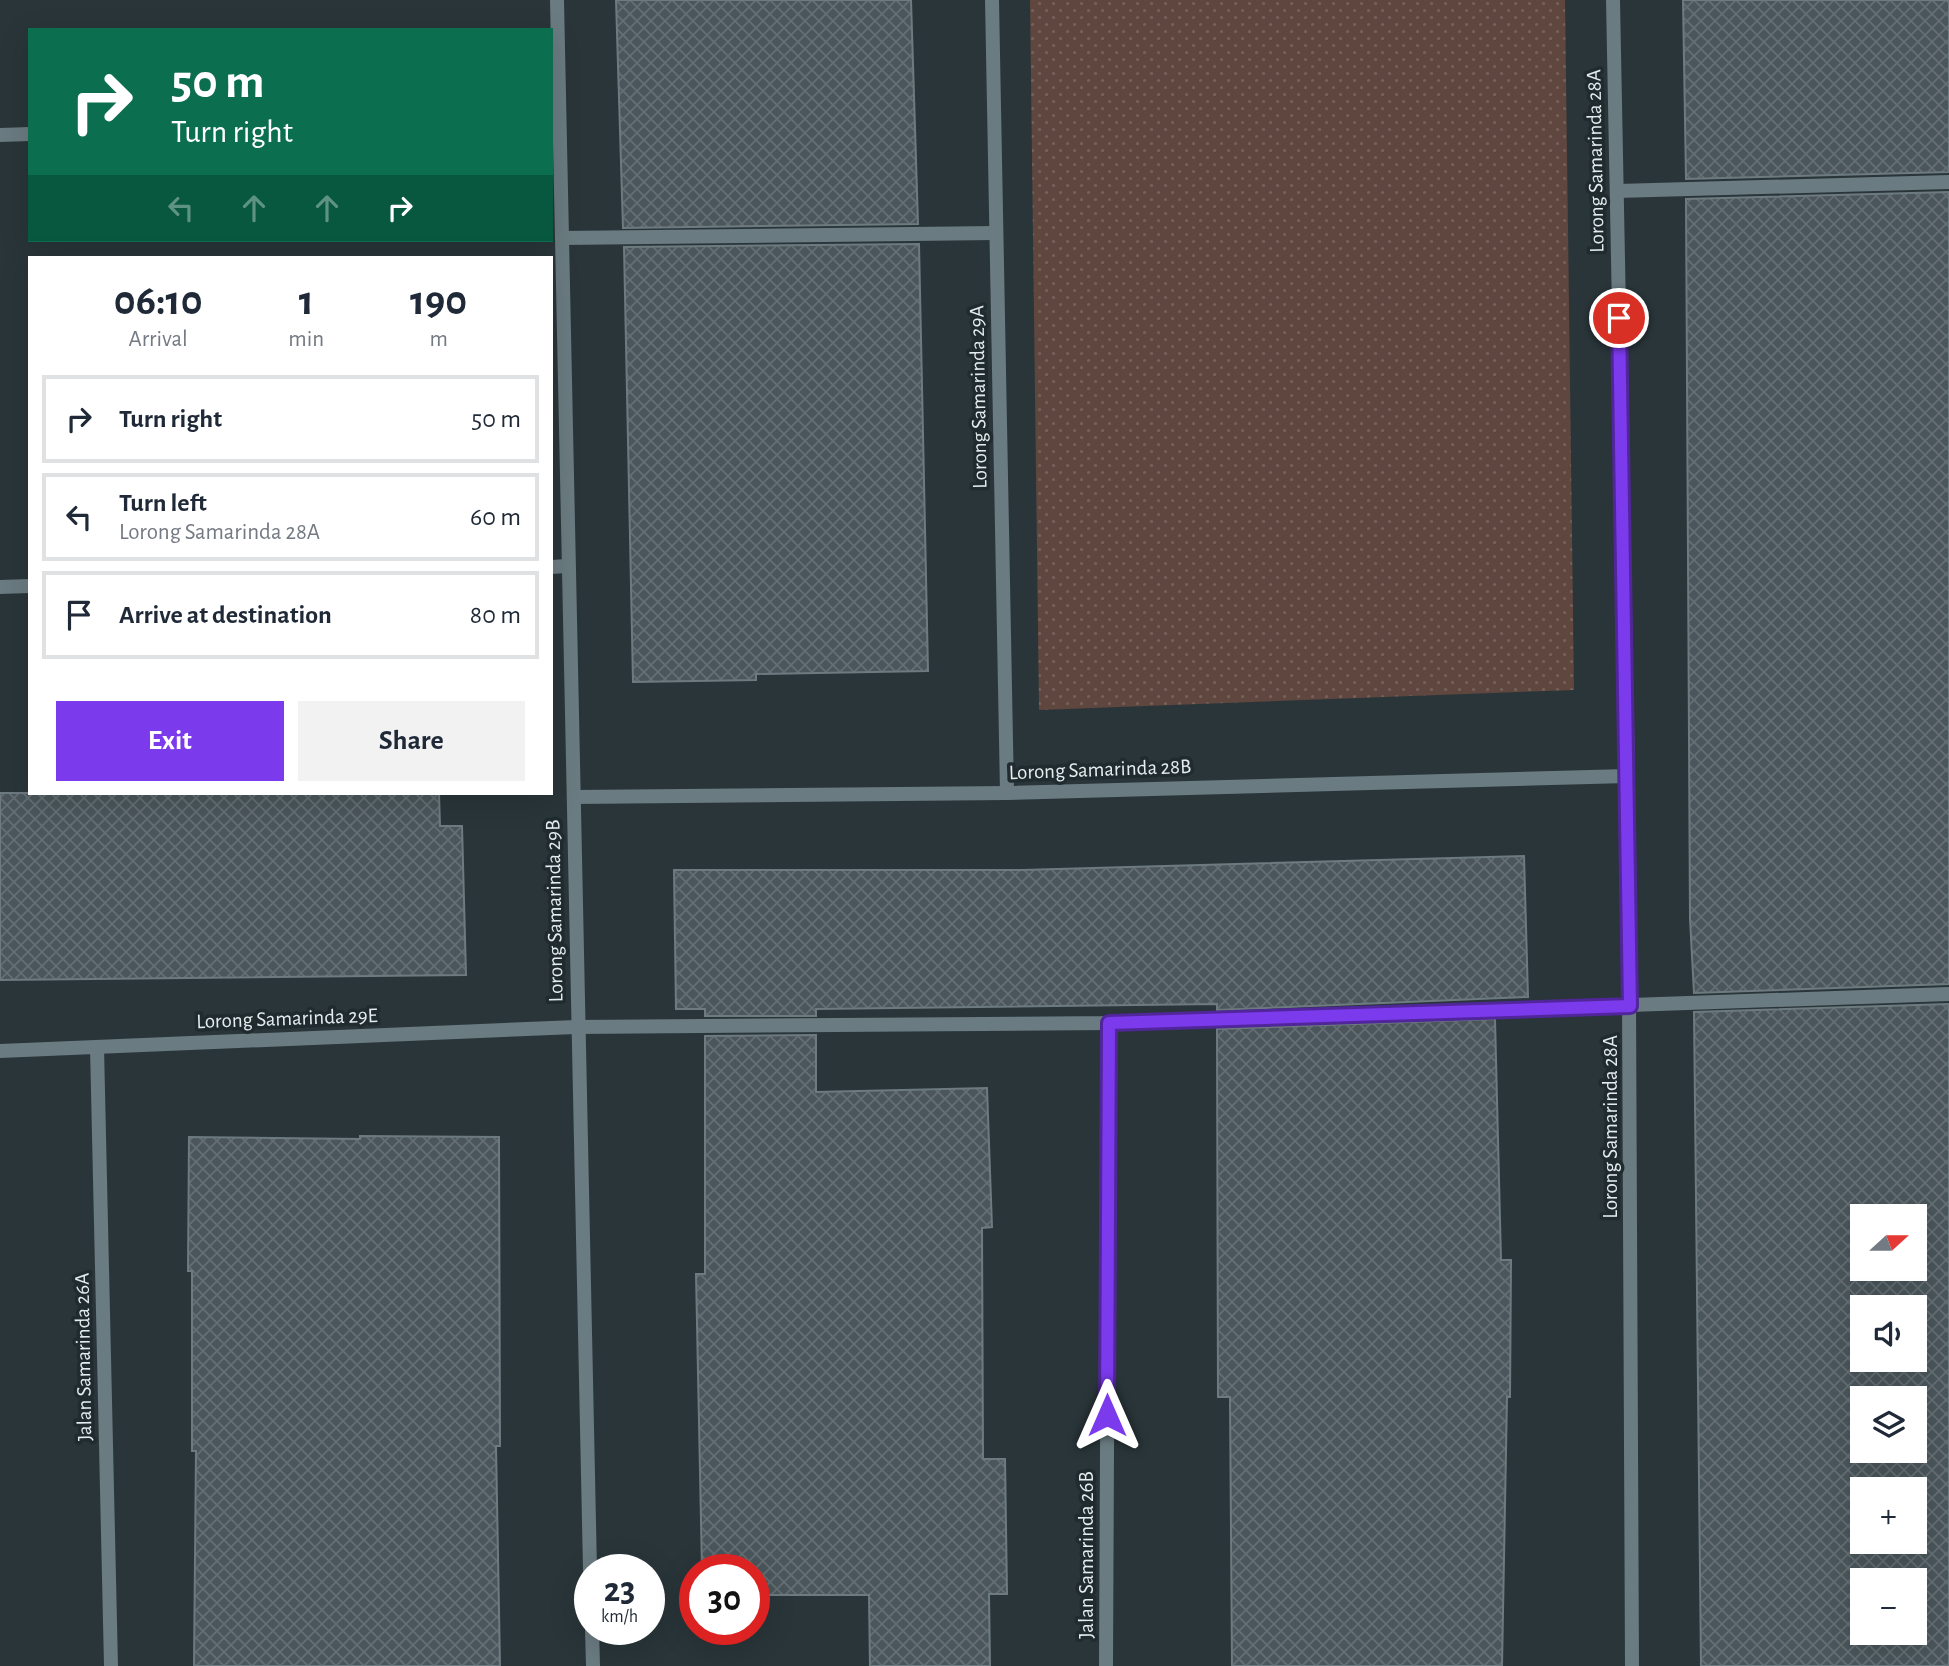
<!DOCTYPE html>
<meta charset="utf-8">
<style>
:root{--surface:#fff;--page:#f2f2f3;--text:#1f2937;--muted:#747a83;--line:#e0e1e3;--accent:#7c3aed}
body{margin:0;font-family:"Alegreya Sans",sans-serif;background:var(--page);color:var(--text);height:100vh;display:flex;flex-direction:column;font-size:26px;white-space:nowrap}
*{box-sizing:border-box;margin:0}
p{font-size:23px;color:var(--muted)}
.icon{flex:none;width:38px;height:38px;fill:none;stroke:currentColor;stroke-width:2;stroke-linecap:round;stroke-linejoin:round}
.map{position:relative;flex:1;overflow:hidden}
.sheet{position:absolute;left:28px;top:256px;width:525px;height:539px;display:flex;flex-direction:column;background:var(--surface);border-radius:0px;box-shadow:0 7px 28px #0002}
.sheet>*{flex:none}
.top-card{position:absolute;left:28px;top:28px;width:525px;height:214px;border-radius:0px;box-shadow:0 7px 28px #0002;background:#0b6e4f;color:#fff;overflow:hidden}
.needle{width:46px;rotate:69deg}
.fabs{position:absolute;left:1850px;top:1204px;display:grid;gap:14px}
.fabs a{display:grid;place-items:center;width:77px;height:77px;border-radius:0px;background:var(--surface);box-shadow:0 7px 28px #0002;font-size:35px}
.speed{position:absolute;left:574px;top:1554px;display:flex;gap:14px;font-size:35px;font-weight:700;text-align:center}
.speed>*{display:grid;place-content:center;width:91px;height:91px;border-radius:50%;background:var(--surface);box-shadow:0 7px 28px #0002;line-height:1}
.speed small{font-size:18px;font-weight:400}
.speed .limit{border:10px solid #d22;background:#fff;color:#111}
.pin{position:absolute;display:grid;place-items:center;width:60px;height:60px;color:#fff;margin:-30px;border:4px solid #fff;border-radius:50%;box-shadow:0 2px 7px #0007}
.me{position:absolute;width:77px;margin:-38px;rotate:0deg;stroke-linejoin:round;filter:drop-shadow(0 0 5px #0008)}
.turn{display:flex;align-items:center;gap:24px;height:147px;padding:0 28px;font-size:32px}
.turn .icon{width:91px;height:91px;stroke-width:2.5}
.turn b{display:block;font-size:49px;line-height:60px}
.lanes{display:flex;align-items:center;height:66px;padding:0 28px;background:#0003;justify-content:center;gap:35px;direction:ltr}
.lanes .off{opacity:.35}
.eta{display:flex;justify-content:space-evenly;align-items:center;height:119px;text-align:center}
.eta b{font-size:42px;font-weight:700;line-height:49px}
.primary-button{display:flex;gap:14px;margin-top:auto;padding:14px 28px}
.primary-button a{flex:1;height:80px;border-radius:0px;background:var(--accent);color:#fff;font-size:28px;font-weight:700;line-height:80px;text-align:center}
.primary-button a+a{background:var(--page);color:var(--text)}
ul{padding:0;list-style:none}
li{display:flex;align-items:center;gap:21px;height:88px;margin:0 14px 10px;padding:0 14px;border:4px solid var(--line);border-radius:0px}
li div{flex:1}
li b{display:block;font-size:26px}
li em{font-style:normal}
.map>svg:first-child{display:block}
.park{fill:url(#park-dots)}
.building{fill:url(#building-cross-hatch);stroke:#6d7a7f;stroke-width:2;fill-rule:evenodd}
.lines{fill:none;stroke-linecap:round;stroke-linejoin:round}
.lane{stroke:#6a7b81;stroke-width:14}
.street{stroke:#6a7b81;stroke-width:14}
.route-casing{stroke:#51269a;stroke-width:18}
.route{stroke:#7c3aed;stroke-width:12}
.labels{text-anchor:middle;stroke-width:7;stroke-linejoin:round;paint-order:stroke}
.street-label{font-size:21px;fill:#e4ecee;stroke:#202b2f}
</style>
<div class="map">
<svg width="1949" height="1666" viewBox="0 0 1949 1666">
<defs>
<pattern id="park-dots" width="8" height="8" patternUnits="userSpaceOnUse" patternTransform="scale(1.75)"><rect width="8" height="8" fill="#5f463e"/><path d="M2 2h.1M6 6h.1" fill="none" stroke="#76615a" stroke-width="1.8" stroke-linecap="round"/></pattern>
<pattern id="building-cross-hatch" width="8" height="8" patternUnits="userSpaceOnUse" patternTransform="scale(1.75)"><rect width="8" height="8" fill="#4a565b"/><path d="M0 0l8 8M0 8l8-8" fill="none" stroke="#646e73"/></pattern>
</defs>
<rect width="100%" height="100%" fill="#293539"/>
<path class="park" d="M 1030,0 L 1565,0 L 1574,690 L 1039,710 Z"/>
<g class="building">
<path d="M 616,0 L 911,0 L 918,224 L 623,228 Z"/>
<path d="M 1683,0 L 1949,0 L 1949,172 L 1686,179 Z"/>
<path d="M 1949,192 L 1949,984 L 1694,993 L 1690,919 L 1686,199 Z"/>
<path d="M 919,244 L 928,671 L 756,674 L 756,680 L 633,682 L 624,247 Z"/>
<path d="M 0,793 L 439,793 L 440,826 L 462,826 L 466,975 L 0,980 Z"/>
<path d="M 1524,856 L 1528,997 L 1217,1010 L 1217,1004 L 816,1009 L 816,1016 L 705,1016 L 705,1009 L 676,1009 L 674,870 L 1022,870 Z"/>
<path d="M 1949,1004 L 1949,1666 L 1701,1666 L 1694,1012 ZM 1862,1216 L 1914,1216 L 1914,1269 L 1862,1269 ZM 1862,1307 L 1914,1307 L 1914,1360 L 1862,1360 ZM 1862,1398 L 1914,1398 L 1914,1451 L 1862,1451 ZM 1862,1489 L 1914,1489 L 1914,1542 L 1862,1542 ZM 1862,1580 L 1914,1580 L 1914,1633 L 1862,1633 Z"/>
<path d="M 1495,1019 L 1501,1260 L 1511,1260 L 1510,1397 L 1507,1397 L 1502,1666 L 1232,1666 L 1230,1397 L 1218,1397 L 1217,1029 Z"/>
<path d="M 816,1035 L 816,1092 L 987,1088 L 992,1227 L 982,1228 L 983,1459 L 1005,1459 L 1007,1594 L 989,1594 L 990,1666 L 870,1666 L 869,1595 L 754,1595 L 754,1570 L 702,1570 L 696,1274 L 705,1274 L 705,1036 Z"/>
<path d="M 360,1136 L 499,1137 L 500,1446 L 496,1446 L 500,1666 L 194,1666 L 196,1451 L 192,1451 L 192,1271 L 188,1271 L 189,1137 L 360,1139 Z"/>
</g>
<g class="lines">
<g class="lane">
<path d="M 1617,191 L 1949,182"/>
<path d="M 562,238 L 996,233"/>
<path d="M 576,1027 L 1109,1023 L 1949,994"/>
</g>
<g class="street">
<path d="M 557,0 L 590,1570"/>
<path d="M 992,0 L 1007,793"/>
<path d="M 1613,0 L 1628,776 L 1632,1666"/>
<path d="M 0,135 L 30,134"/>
<path d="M 551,567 L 567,566"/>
<path d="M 0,587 L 30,586"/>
<path d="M 574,797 L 1007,793 L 1628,776"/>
<path d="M 97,1047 L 111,1666"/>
<path d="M 0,1051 L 576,1027"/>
<path d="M 592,1629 L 593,1666"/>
<path d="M 1106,1666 L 1109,1023"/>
</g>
</g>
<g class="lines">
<defs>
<path id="route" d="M 1107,1415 L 1109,1023 L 1630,1006 L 1619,318"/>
</defs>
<use href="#route" class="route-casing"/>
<use href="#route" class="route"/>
</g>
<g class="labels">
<g class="street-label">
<text transform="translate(1595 161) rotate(-91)" y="7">Lorong Samarinda 28A</text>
<text transform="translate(978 397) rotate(-91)" y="7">Lorong Samarinda 29A</text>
<text transform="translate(1100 769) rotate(-2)" y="7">Lorong Samarinda 28B</text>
<text transform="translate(554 911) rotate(-91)" y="7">Lorong Samarinda 29B</text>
<text transform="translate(287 1018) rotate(-2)" y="7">Lorong Samarinda 29E</text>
<text transform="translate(1610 1127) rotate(-90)" y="7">Lorong Samarinda 28A</text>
<text transform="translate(83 1357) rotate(-91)" y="7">Jalan Samarinda 26A</text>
<text transform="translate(1086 1555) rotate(-90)" y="7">Jalan Samarinda 26B</text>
</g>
</g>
</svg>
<div class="fabs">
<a><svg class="needle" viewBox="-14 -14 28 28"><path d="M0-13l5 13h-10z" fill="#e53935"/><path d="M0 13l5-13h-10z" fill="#747a83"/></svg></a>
<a><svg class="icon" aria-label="sound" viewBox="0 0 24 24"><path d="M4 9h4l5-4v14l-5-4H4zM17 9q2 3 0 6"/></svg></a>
<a><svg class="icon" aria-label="layers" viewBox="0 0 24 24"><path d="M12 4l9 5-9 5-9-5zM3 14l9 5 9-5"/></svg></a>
<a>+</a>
<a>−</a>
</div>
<div class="speed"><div>23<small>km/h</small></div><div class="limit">30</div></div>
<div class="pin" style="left:1619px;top:318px;background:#d93025"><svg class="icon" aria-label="arrive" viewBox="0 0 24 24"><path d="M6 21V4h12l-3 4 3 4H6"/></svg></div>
<svg class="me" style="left:1107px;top:1415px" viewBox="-20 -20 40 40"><path d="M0-17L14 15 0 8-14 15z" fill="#7c3aed" stroke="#fff" stroke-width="4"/></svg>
<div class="top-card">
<div class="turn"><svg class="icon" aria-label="right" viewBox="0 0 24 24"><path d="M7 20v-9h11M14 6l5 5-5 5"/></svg><div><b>50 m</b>Turn right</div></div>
<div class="lanes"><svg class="icon off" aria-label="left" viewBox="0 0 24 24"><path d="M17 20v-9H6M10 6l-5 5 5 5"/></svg><svg class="icon off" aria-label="ahead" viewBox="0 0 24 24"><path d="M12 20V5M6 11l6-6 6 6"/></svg><svg class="icon off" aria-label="ahead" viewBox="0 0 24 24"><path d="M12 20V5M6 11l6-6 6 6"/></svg><svg class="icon" aria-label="right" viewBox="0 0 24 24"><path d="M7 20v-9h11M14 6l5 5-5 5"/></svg></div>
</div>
<section class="sheet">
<div class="eta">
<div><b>06:10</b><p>Arrival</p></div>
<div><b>1</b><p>min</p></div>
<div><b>190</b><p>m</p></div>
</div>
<ul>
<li><svg class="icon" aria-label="right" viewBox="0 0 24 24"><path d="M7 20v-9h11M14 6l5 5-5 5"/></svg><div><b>Turn right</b></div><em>50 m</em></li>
<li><svg class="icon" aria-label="left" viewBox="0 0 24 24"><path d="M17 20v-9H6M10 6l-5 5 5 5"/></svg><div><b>Turn left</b><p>Lorong Samarinda 28A</p></div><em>60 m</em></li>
<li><svg class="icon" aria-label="arrive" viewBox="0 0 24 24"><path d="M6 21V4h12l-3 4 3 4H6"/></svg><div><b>Arrive at destination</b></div><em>80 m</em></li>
</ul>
<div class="primary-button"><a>Exit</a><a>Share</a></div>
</section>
</div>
